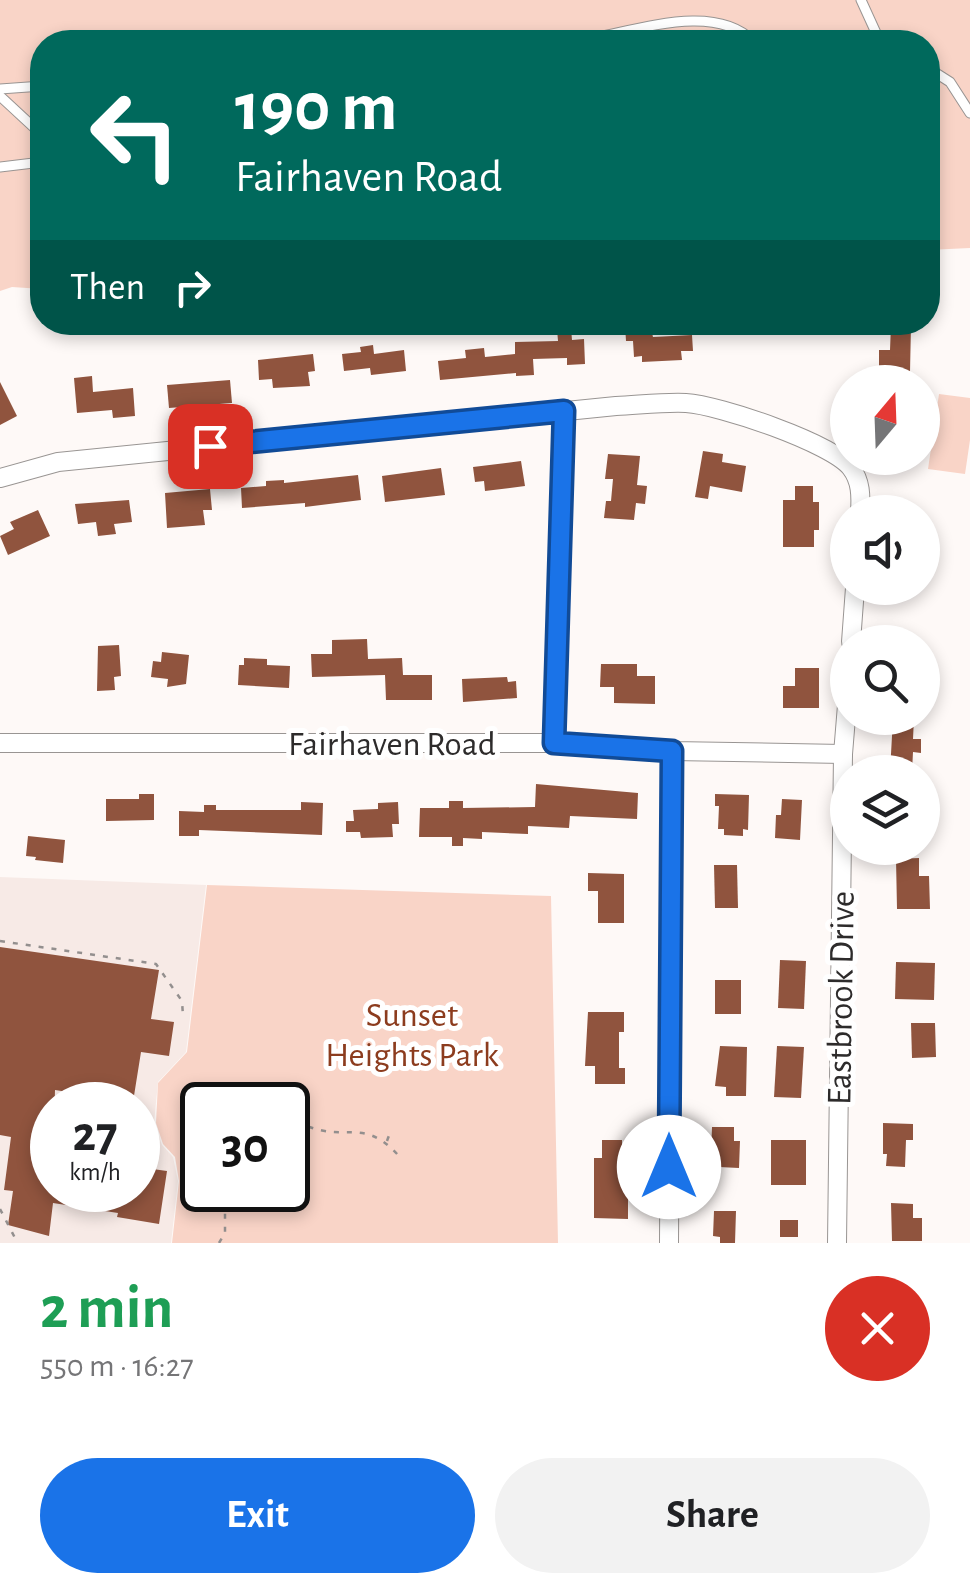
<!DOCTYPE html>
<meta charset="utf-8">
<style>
:root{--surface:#fff;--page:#f2f2f2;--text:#202124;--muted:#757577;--accent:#1a73e8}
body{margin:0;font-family:"Alegreya Sans",sans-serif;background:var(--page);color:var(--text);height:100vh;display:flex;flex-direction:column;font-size:38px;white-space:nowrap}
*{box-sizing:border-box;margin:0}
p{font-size:32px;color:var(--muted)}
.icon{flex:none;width:55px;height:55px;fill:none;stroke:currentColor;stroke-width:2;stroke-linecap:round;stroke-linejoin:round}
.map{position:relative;height:1243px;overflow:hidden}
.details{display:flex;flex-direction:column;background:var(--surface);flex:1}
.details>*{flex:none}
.hud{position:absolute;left:30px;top:30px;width:910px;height:305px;border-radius:40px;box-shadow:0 5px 15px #0003;background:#00695c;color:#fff;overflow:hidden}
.needle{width:65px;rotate:19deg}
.controls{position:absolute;left:830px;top:365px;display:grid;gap:20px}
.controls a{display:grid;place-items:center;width:110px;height:110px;border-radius:50%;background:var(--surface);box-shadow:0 5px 15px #0003;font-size:50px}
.speed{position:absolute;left:30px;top:1082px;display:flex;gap:20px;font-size:50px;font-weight:700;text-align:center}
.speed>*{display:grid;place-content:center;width:130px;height:130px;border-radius:50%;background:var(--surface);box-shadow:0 5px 15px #0003;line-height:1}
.speed small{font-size:25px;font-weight:400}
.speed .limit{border:5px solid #111;border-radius:15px;background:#fff;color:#111}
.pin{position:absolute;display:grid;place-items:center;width:85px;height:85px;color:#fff;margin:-42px;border-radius:20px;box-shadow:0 5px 15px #0006}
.me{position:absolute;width:110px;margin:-55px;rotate:0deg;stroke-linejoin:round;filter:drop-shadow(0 0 8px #0008)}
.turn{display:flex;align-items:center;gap:35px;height:210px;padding:0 40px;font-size:45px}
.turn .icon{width:130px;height:130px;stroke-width:2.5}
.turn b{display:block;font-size:70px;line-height:85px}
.then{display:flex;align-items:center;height:95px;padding:0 40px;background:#0003;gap:20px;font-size:38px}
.round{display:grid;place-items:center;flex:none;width:105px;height:105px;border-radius:52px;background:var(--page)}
.head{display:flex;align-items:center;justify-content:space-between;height:170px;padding:0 40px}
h1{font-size:60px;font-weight:700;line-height:75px;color:#1e9e55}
.button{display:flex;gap:20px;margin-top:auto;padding:20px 40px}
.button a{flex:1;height:115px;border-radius:60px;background:var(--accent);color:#fff;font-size:40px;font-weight:700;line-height:115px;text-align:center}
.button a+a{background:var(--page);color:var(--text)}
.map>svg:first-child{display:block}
.built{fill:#f7eae6;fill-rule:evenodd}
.green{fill:#f9d4c7;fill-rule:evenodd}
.building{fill:#90543e}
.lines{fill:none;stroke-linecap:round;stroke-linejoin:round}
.lane-casing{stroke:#999593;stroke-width:11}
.street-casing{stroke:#999593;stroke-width:20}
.path{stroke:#938f8e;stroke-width:2.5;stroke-dasharray:5 8;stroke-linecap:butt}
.lane{stroke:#fff;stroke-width:9}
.street{stroke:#fff;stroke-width:18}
.route-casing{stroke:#114b97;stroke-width:25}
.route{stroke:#1a73e8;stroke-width:18}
.labels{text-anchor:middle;stroke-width:10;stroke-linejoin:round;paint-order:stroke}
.street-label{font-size:35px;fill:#2d2b2b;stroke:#fff}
.park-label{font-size:35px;fill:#8c3c1e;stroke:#fff}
</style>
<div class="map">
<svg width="970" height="1243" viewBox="0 0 970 1243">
<rect width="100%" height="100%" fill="#fef9f7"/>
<path class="built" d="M 0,877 L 206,885 L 186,1052 L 158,1082 L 154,1123 L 162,1145 L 173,1157 L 178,1181 L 171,1243 L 0,1243 ZM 52,1105 L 138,1105 L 138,1190 L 52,1190 Z"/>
<g class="green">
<path d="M 0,0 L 970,0 L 970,248 L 928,250 L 928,42 L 42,42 L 42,289 L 12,287 L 0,291 Z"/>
<path d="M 939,394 L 970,398 L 970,440 L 965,474 L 928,469 Z"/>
<path d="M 207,885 L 551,896 L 558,1243 L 172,1243 L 179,1181 L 175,1157 L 163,1144 L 156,1123 L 158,1083 L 187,1052 ZM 288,1105 L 288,1190 L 202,1190 L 202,1105 Z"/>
</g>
<g class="building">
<path d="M 644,324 L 644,333 L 652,333 L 653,337 L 692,335 L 693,351 L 681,351 L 682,360 L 642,362 L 642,356 L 634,357 L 633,341 L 626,341 L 625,325 Z"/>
<path d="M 891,325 L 911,325 L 910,372 L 879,371 L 879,350 L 890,350 Z"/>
<path d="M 571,328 L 572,340 L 584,339 L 585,364 L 567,365 L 567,358 L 533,359 L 534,375 L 516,376 L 516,373 L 440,380 L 438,361 L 466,358 L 465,350 L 484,348 L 485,357 L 515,354 L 515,342 L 558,341 L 557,329 Z"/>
<path d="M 373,345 L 374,354 L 404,350 L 406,371 L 371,375 L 370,368 L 344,371 L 342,354 L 361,352 L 360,347 Z"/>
<path d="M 313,354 L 315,371 L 308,372 L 310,386 L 273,388 L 272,379 L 259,380 L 258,360 Z"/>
<path d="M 92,376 L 93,392 L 133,388 L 135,416 L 113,418 L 112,410 L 77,413 L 74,378 Z"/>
<path d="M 230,380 L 232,403 L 169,408 L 167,385 Z"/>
<path d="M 0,382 L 17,416 L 0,425 Z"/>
<path d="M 703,451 L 723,454 L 722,462 L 746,466 L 742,492 L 710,486 L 708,499 L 695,497 Z"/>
<path d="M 608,454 L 640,456 L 637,485 L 647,486 L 645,504 L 636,503 L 634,520 L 604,518 L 606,501 L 611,501 L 613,479 L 605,479 Z"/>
<path d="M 521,461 L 525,486 L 485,491 L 484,481 L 475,482 L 473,467 Z"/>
<path d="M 441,468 L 445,495 L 385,502 L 382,476 Z"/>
<path d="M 358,475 L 361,500 L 305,507 L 305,503 L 242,508 L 241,488 L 266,486 L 266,481 L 284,480 L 284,483 Z"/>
<path d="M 795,486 L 813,486 L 813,502 L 819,502 L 819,530 L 814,530 L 814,547 L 783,547 L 783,500 L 795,500 Z"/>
<path d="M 210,489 L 212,510 L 203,510 L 205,525 L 167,528 L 165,493 Z"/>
<path d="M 129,500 L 132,522 L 114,524 L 116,534 L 98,536 L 96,522 L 78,524 L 75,504 Z"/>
<path d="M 38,510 L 50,536 L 8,555 L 0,536 L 14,529 L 10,522 Z"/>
<path d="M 367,639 L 368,659 L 402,658 L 403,675 L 432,675 L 432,700 L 386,700 L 385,675 L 312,677 L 311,654 L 332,654 L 332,640 Z"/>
<path d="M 119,645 L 121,676 L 114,677 L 115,690 L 97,691 L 98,646 Z"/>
<path d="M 162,652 L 189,655 L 186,684 L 167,687 L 168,679 L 151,677 L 153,661 L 161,662 Z"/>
<path d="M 244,658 L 267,659 L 267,665 L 290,666 L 289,688 L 238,685 L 239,665 L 244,665 Z"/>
<path d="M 601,664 L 637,664 L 637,676 L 655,676 L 655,704 L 614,703 L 614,687 L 600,687 Z"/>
<path d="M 795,668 L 819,668 L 819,708 L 783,708 L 783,686 L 795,686 Z"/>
<path d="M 507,677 L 508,682 L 516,681 L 517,698 L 463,702 L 462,679 Z"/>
<path d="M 893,718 L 914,718 L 913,739 L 921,739 L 921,753 L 913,752 L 912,772 L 890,772 Z"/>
<path d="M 536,784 L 638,793 L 637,819 L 570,816 L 569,828 L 528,826 L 528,834 L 482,832 L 482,839 L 463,838 L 463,846 L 452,846 L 452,837 L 419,837 L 420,808 L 449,808 L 449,801 L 463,801 L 463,808 L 535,807 Z"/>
<path d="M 139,794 L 154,794 L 154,820 L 106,821 L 106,799 L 139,799 Z"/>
<path d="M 715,794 L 749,795 L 748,830 L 743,829 L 743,836 L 724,835 L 724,829 L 718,829 L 719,806 L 715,806 Z"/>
<path d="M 782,799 L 802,800 L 800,840 L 775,838 L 776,815 L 781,815 Z"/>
<path d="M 301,802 L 323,803 L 322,835 L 199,830 L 199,836 L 179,836 L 179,811 L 204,812 L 204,805 L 216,805 L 216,810 L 301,810 Z"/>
<path d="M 398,802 L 399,824 L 392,824 L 393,837 L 361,838 L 360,832 L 346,832 L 346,821 L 354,821 L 353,810 L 378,809 L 378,803 Z"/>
<path d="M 28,836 L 65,840 L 63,863 L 35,860 L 36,857 L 26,856 Z"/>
<path d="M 919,858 L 919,876 L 929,876 L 930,909 L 897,909 L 896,859 Z"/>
<path d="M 714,865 L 737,865 L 738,908 L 715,908 Z"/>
<path d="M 588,873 L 624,874 L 624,923 L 598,923 L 598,891 L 588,891 Z"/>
<path d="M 0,947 L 159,970 L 151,1019 L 174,1022 L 169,1056 L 141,1052 L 133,1102 L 55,1090 L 52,1190 L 138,1190 L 138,1167 L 167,1171 L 159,1224 L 117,1217 L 118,1213 L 53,1203 L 49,1236 L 8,1225 L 13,1191 L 4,1190 L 11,1137 L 0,1135 Z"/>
<path d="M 780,960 L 806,961 L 804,1009 L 778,1008 Z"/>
<path d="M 896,962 L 935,963 L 934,1000 L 895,999 Z"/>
<rect x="715" y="980" width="26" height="34"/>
<path d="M 588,1012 L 624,1012 L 624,1032 L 619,1032 L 619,1068 L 625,1068 L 625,1084 L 595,1084 L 595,1066 L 585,1066 Z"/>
<path d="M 911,1023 L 935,1023 L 936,1057 L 912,1058 Z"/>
<path d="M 720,1046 L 747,1047 L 746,1096 L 726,1096 L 726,1087 L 715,1086 Z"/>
<path d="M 777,1046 L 804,1047 L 801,1098 L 774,1097 Z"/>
<path d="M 883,1123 L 913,1124 L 913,1140 L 906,1140 L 905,1167 L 886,1166 L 887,1154 L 883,1154 Z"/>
<path d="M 712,1127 L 734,1127 L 734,1141 L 740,1141 L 739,1168 L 719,1167 L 719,1154 L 711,1154 Z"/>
<path d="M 602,1140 L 622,1140 L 622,1178 L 628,1178 L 628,1219 L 594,1218 L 594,1158 L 602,1158 Z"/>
<rect x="771" y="1140" width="35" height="45"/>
<path d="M 891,1203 L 913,1204 L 913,1218 L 922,1218 L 922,1241 L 892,1241 Z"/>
<path d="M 714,1211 L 736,1211 L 735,1243 L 720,1243 L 720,1237 L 713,1236 Z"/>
<rect x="780" y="1220" width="18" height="17"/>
</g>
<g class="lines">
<defs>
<g id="lane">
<path d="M 861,0 L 877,35 L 889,42"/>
<path d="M 493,36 C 521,37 553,44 580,40 C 632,33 713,0 754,42"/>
<path d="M 928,68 L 950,82 L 970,113"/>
<path d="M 0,89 L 42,86"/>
<path d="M 0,96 L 42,135"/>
<path d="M 0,167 L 42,162"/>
</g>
<g id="street">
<path d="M 0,478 L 58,462 L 616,406 C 639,405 663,402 686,403 C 719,405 832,443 851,468 C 861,481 861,496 860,512"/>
<path d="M 851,642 L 855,588"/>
<path d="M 0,743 L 554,743 L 672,751 L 843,754"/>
<path d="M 554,743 L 563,411"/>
<path d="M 669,1243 L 672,751"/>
<path d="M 837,1243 L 843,754 L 848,693"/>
</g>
</defs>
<use href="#lane" class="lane-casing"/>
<use href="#street" class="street-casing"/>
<g class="path">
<path d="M 0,941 L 156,964 L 182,1001 L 183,1016"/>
<path d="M 288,1111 C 294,1117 299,1123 307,1126 C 346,1142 363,1117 398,1155"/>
<path d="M 306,1124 L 309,1111"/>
<path d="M 387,1141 L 391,1130"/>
<path d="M 0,1209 L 15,1238"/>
<path d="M 219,1243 L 225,1233 L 225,1190"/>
</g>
<use href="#lane" class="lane"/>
<use href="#street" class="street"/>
</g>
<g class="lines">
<defs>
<path id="route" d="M 210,446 L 564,411 L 554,743 L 672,751 L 669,1167"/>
</defs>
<use href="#route" class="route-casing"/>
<use href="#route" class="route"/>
</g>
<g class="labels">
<g class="street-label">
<text x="392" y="755">Fairhaven Road</text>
<text transform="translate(840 998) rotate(-89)" y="12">Eastbrook Drive</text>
</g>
<g class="park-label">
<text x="412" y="1026">Sunset<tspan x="412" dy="40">Heights Park</tspan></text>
</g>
</g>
</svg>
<div class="controls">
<a><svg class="needle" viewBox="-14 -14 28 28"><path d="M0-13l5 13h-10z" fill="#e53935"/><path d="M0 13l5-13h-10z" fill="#757577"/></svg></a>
<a><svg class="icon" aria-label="sound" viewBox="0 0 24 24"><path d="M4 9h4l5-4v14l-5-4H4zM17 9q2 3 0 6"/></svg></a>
<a><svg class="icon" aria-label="search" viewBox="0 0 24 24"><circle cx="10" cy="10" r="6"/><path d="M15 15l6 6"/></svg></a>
<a><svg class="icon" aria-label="layers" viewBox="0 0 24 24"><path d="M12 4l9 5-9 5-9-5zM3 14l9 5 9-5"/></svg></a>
</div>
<div class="speed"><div>27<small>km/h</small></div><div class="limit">30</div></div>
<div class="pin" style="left:210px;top:446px;background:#d93025"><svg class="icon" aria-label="arrive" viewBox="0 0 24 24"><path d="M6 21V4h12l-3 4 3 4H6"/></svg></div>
<svg class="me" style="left:669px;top:1167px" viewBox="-20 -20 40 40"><circle r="19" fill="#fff"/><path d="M0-13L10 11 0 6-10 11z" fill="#1a73e8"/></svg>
<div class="hud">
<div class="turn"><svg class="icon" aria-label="left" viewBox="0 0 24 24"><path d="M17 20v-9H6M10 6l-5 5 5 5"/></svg><div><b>190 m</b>Fairhaven Road</div></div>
<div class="then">Then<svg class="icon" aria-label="right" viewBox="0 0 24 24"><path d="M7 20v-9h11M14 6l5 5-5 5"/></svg></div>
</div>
</div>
<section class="details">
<div class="head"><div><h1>2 min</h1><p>550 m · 16:27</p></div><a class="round" style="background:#d93025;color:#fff"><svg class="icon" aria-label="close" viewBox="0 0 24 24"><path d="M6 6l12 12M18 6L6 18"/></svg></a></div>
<div class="button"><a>Exit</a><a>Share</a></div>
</section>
